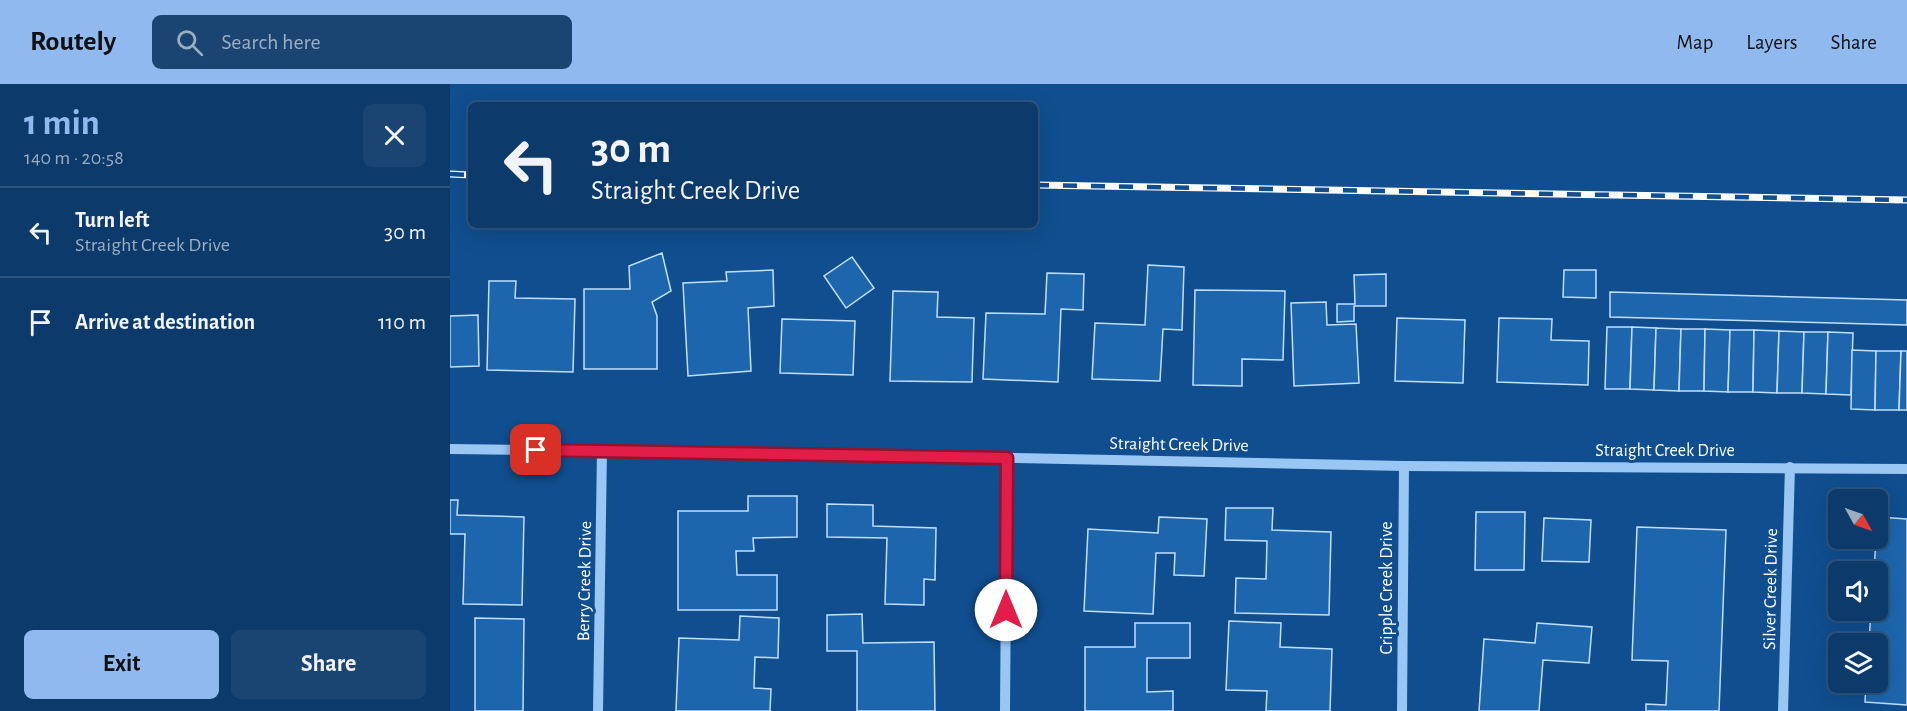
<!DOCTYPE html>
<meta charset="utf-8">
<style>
:root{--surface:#0c3a6b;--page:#1a4573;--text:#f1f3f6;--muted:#9aadc1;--line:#2c547e;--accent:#90b9f0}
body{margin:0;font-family:"Alegreya Sans",sans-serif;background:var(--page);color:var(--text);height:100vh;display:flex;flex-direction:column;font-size:22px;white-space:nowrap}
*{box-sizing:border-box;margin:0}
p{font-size:20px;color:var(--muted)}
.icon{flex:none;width:33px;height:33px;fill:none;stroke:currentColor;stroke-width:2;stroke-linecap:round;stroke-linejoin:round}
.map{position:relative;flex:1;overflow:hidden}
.drawer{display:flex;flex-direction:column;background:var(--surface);width:450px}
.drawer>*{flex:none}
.banner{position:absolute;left:18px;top:18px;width:570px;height:126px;border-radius:9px;box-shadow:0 6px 24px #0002,0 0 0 2px var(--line);background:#0c3a6b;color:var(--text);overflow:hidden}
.needle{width:39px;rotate:130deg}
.fabs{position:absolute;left:1378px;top:405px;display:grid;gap:12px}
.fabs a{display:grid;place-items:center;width:60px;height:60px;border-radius:9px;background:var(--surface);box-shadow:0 6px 24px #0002,0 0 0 2px var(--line);font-size:30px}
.pin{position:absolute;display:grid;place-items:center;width:51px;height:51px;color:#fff;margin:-26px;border-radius:12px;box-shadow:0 3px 9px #0006}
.me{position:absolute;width:66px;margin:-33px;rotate:0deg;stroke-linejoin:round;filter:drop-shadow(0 0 4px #0008)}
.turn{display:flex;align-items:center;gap:21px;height:126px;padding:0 24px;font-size:27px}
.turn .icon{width:78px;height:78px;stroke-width:2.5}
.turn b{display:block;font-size:42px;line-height:51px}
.round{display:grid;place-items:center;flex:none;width:63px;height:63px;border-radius:9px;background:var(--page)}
.head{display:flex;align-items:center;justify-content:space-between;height:102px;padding:0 24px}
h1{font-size:36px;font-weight:700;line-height:45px;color:var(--accent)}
.primary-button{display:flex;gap:12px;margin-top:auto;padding:12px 24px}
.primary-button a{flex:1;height:69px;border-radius:9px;background:var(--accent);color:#111;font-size:24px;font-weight:700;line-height:69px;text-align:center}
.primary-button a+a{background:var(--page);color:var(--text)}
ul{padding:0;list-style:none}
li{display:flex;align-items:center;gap:18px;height:90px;padding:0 24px;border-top:2px solid var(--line)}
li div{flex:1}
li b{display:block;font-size:22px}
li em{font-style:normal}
header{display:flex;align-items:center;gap:36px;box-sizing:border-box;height:84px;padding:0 30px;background:var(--accent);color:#111}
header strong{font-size:28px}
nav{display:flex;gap:33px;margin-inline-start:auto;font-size:21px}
.search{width:420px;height:54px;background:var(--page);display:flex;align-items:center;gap:15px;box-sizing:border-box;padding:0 21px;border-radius:9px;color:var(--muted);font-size:22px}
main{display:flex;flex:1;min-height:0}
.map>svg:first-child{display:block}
.building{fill:#1d66ae;stroke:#c1dffd;stroke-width:1.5}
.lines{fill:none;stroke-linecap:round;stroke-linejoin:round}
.minor{stroke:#99c6f3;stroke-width:10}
.rail-casing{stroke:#fff;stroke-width:7}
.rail{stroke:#104e8f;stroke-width:4.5;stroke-dasharray:14;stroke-linecap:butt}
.route-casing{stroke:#92132f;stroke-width:15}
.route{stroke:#e11d48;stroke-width:10}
.labels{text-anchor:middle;stroke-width:6;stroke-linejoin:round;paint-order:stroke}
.street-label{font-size:18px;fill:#fff;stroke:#104e8f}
</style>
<header>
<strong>Routely</strong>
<div class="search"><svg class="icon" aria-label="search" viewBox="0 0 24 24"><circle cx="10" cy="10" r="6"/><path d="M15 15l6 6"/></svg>Search here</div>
<nav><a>Map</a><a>Layers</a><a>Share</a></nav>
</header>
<main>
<section class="drawer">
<div class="head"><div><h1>1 min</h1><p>140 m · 20:58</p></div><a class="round"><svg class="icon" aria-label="close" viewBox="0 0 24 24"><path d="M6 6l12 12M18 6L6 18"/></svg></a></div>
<ul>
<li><svg class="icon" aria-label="left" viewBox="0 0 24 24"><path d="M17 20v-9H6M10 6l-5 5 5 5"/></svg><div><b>Turn left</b><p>Straight Creek Drive</p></div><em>30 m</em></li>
<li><svg class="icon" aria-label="arrive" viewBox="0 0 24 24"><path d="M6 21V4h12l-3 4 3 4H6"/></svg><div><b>Arrive at destination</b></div><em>110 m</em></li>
</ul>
<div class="primary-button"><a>Exit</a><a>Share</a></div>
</section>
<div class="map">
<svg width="1457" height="627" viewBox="0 0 1457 627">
<rect width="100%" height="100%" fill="#104e8f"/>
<g class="building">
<path d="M 212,169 L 221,207 L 202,218 L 207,232 L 207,285 L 134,285 L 134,205 L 180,205 L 179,182 Z"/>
<path d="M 402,173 L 424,204 L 396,224 L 374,192 Z"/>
<path d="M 698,181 L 734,183 L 732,246 L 713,245 L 710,297 L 642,295 L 645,239 L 695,241 Z"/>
<path d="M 323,186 L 324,222 L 298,224 L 301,287 L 238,292 L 233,199 L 277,197 L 276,188 Z"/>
<path d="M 1114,186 L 1146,186 L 1146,214 L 1113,213 Z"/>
<path d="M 597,189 L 634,190 L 633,226 L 611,225 L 608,298 L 533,295 L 536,229 L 595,230 Z"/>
<path d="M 936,190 L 936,222 L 904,222 L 904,237 L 887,238 L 887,220 L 905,220 L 904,191 Z"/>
<path d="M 39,197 L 66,197 L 65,214 L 125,215 L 123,288 L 37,286 Z"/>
<path d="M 745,206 L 835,207 L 833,276 L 792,275 L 792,302 L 743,301 Z"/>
<path d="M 443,207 L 488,208 L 487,233 L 524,234 L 522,298 L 440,297 Z"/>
<path d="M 1160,208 L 1457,216 L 1457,241 L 1160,233 Z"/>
<path d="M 876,218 L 877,241 L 906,240 L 909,299 L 844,302 L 841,219 Z"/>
<path d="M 28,231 L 29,282 L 0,283 L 0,232 Z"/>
<path d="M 947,234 L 1015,236 L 1013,299 L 945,297 Z"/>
<path d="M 1049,234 L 1102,235 L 1101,256 L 1139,257 L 1138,301 L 1047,298 Z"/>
<path d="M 332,235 L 405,237 L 403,291 L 330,289 Z"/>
<path d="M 1157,243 L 1182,243 L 1180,305 L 1155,305 Z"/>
<path d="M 1182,243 L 1206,244 L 1204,306 L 1180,305 Z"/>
<path d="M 1206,244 L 1231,245 L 1229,307 L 1204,306 Z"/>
<path d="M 1231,245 L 1255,245 L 1254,307 L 1229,307 Z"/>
<path d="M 1255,245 L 1280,246 L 1278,308 L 1254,307 Z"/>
<path d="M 1280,246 L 1304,246 L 1303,308 L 1278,308 Z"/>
<path d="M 1304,246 L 1329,247 L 1327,309 L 1303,308 Z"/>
<path d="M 1329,247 L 1354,248 L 1352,309 L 1327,309 Z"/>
<path d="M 1354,248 L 1378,248 L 1376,310 L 1352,309 Z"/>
<path d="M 1378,248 L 1403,249 L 1401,311 L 1376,310 Z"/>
<path d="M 1402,266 L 1426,267 L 1425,326 L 1401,325 Z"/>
<path d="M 1426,267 L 1451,267 L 1449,326 L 1425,326 Z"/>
<path d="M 1451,267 L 1457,267 L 1457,326 L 1449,326 Z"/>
<path d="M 298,412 L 347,412 L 347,453 L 303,454 L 304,467 L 286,467 L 287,491 L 327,491 L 327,526 L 228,526 L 228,427 L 298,427 Z"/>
<path d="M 0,416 L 8,416 L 7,431 L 74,433 L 72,521 L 13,520 L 15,450 L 0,450 Z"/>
<path d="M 377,420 L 423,421 L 423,442 L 486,444 L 485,496 L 474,495 L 474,521 L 435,520 L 437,454 L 377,453 Z"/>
<path d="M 776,424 L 823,424 L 822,446 L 881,448 L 879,531 L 785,529 L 786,494 L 816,495 L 817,457 L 775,456 Z"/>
<path d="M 1026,428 L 1075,428 L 1074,486 L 1025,486 Z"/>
<path d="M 709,433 L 757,435 L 754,492 L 724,491 L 725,469 L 706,469 L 703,530 L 634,527 L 638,445 L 708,449 Z"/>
<path d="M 1428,433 L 1457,435 L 1457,621 L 1415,618 L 1416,598 L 1428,598 L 1428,560 L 1419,560 L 1421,526 L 1428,526 L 1428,488 L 1424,488 L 1426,454 L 1428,454 Z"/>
<path d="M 1094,434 L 1141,436 L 1139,478 L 1092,477 Z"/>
<path d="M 1187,443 L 1276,446 L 1269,627 L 1196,627 L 1196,620 L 1216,621 L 1218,577 L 1182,576 Z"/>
<path d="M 412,530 L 413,559 L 484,558 L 485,627 L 407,627 L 407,567 L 377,567 L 377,531 Z"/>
<path d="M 290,532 L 329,534 L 328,574 L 305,573 L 304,604 L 321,605 L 320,627 L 226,627 L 229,554 L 289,556 Z"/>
<path d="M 25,534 L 74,535 L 73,627 L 25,627 Z"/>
<path d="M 779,537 L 831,539 L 830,563 L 882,565 L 880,627 L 816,627 L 817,607 L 776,606 Z"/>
<path d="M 685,539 L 740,539 L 740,574 L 697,574 L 697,608 L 723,607 L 723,627 L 635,627 L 635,563 L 685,563 Z"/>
<path d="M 1087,539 L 1142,543 L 1139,579 L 1093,576 L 1089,627 L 1029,627 L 1034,555 L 1085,559 Z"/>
</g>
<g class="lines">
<g class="minor">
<path d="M 0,365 L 416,371 L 954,382 L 1457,385"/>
<path d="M 148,627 L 152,367"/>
<path d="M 555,627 L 557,374"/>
<path d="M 952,627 L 954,382"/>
<path d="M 1333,627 L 1340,383"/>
</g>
<defs>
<g id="rail">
<path d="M 0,90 L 21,91"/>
<path d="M 585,101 L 1457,116"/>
</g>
</defs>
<use href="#rail" class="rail-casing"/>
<use href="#rail" class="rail"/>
</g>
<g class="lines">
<defs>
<path id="route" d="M 86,366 L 557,374 L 556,526"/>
</defs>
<use href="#route" class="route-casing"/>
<use href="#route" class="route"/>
</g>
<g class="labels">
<g class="street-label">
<text transform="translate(729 360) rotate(1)" y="6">Straight Creek Drive</text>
<text x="1215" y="372">Straight Creek Drive</text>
<text transform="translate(134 497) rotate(-89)" y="6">Berry Creek Drive</text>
<text transform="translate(936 504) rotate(-90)" y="6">Cripple Creek Drive</text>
<text transform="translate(1320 505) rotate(-89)" y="6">Silver Creek Drive</text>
</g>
</g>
</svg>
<div class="fabs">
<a><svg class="needle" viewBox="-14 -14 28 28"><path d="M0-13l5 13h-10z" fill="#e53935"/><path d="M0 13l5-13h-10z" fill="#9aadc1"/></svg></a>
<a><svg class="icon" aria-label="sound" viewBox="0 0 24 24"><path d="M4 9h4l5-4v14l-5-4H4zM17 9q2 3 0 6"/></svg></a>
<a><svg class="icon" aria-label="layers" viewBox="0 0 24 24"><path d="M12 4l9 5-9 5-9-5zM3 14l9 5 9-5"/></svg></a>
</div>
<div class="pin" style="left:86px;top:366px;background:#d93025"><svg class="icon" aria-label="arrive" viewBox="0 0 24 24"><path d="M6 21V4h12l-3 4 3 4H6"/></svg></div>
<svg class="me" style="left:556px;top:526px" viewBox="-20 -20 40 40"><circle r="19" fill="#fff"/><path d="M0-13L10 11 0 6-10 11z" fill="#e11d48"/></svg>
<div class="banner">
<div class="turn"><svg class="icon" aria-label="left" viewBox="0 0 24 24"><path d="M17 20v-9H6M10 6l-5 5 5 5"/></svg><div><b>30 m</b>Straight Creek Drive</div></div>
</div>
</div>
</main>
